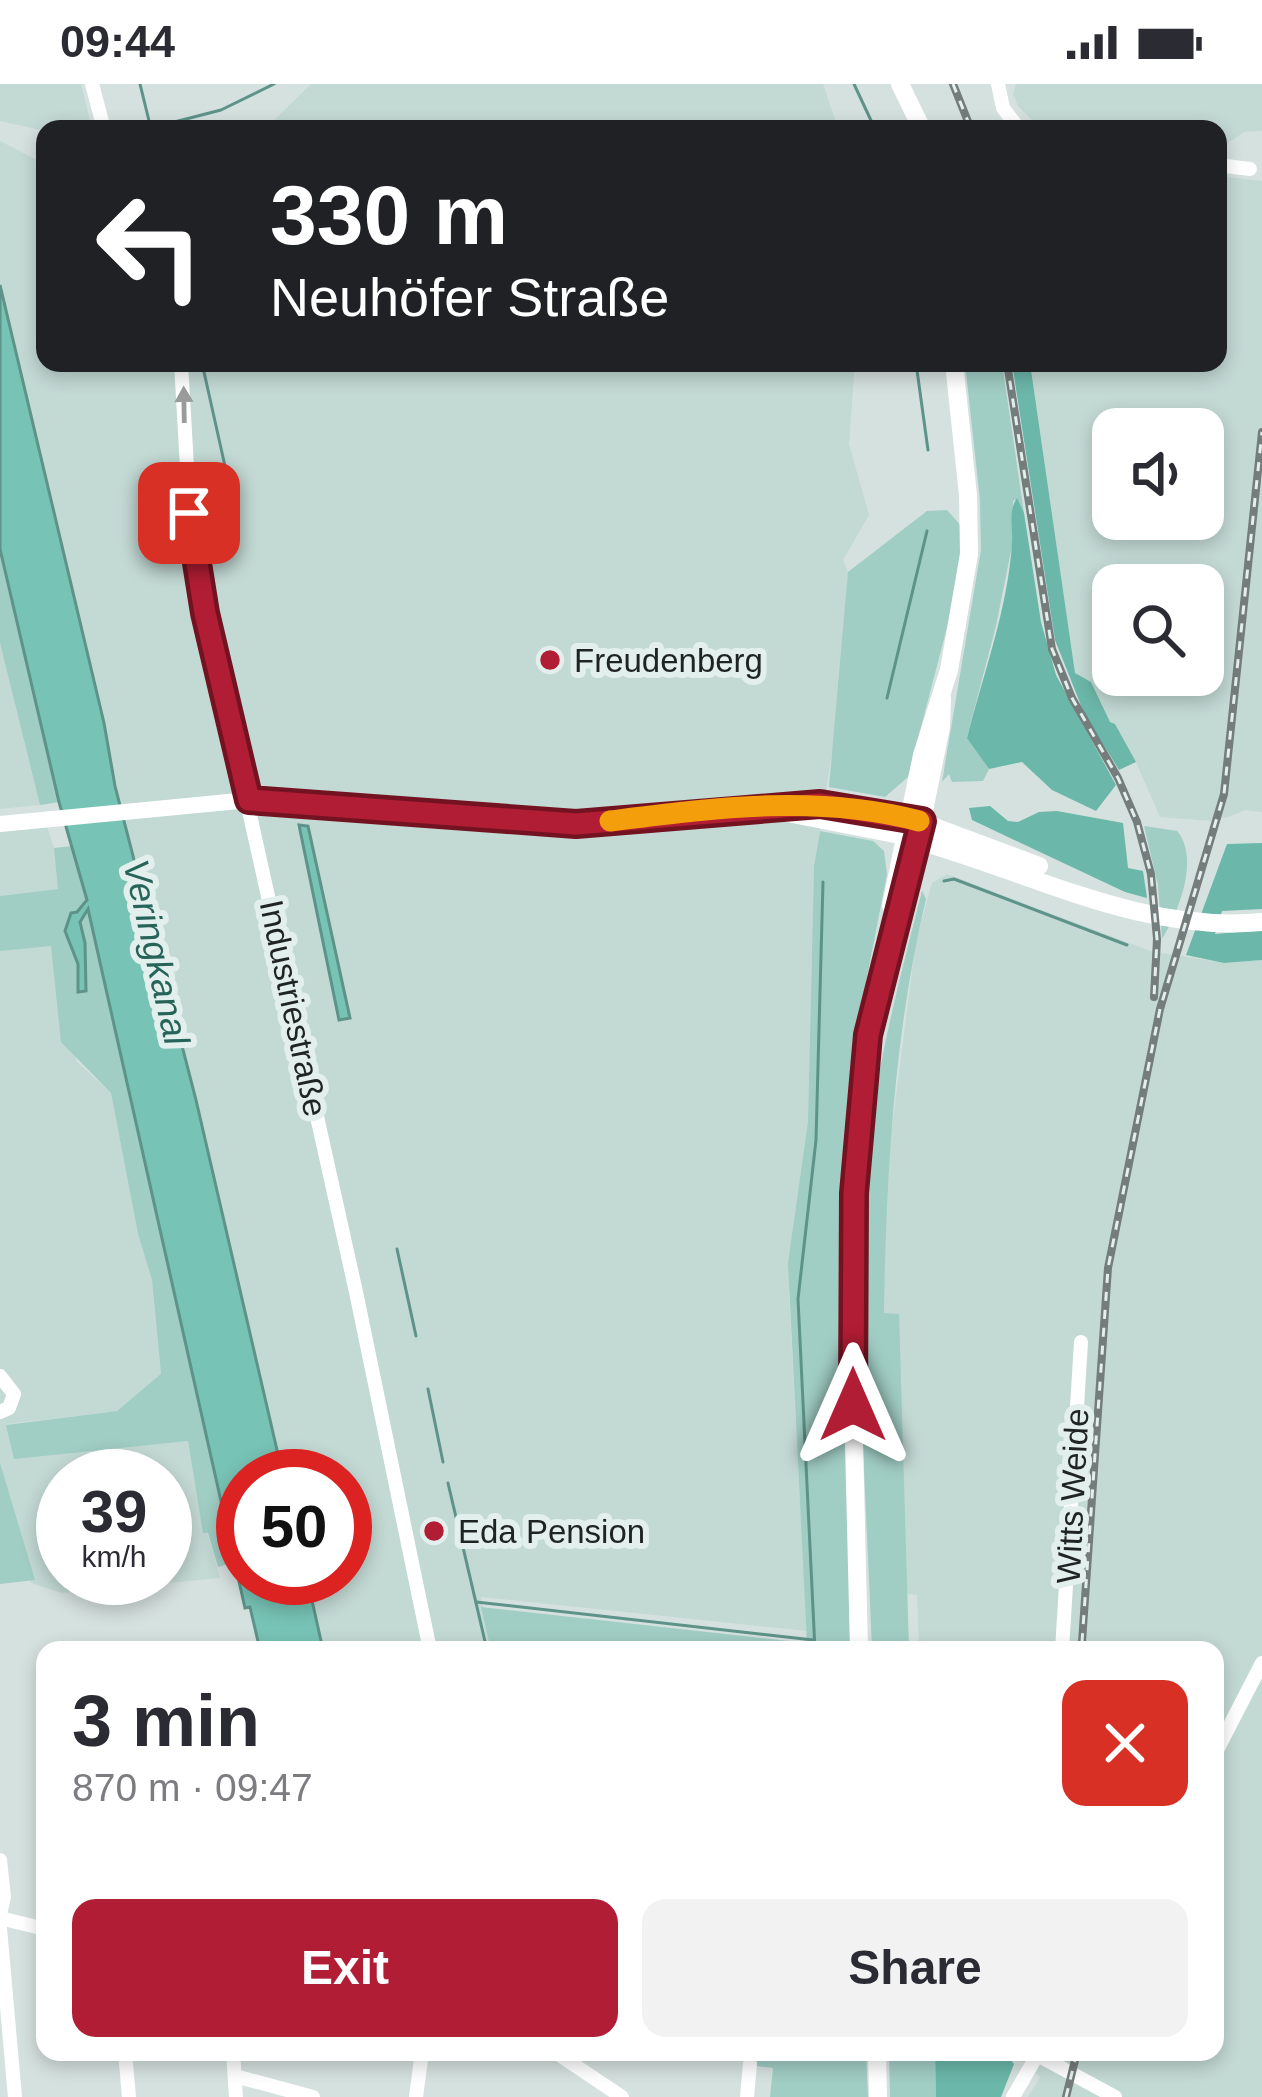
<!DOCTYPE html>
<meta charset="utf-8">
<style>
:root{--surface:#fff;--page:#f2f2f3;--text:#2b2b33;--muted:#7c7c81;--accent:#b11d34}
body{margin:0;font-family:Arial,sans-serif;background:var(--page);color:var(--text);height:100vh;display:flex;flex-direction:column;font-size:45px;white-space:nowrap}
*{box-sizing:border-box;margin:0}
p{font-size:39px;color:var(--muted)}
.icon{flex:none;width:66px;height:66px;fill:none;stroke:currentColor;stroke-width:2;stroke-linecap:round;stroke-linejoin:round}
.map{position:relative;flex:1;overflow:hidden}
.sheet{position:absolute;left:36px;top:1557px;width:1188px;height:420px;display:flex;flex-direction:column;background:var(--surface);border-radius:24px;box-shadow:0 6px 18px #0003}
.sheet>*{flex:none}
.guide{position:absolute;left:36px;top:36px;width:1191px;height:252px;border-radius:24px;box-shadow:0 6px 18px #0003;background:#202124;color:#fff;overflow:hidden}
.buttons{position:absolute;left:1092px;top:324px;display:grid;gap:24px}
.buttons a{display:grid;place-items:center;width:132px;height:132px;border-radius:24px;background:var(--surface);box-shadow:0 6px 18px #0003;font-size:60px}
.speed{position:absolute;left:36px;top:1365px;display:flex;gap:24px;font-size:60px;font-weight:700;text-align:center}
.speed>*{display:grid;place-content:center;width:156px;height:156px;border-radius:50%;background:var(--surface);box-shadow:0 6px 18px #0003;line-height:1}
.speed small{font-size:30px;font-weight:400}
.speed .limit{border:18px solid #d22;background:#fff;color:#111}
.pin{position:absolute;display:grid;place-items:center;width:102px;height:102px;color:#fff;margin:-51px;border-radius:24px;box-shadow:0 6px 18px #0006}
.me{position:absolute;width:132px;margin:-66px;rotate:0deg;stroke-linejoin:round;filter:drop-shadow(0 0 9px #0008)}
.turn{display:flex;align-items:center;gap:42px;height:252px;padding:0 36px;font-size:54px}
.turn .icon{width:156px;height:156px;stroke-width:2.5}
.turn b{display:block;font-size:84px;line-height:102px}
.round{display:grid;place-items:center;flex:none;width:126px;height:126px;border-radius:24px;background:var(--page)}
.summary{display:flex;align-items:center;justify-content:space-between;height:204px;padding:0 36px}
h1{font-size:72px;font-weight:800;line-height:90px}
.primary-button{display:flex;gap:24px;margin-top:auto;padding:24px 36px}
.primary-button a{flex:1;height:138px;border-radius:24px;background:var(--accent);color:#fff;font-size:48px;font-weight:800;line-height:138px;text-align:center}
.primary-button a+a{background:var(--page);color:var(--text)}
.status{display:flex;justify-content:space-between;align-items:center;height:84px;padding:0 60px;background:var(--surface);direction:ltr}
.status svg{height:33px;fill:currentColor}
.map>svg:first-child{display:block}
.built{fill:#c3d9d4;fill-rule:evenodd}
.green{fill:#a0cdc4}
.forest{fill:#6bb7a9}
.water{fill:#77c3b5;stroke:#5d9389;stroke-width:3}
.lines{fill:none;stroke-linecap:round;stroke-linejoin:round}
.stream{stroke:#5d9389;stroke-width:3}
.minor{stroke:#fff;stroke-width:14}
.tertiary{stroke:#fff;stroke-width:16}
.secondary{stroke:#fff;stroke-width:18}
.rail-casing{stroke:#747d7b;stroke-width:8}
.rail{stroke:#e2efec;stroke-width:3;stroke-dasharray:9;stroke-linecap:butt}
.oneway{fill:#9a9c9c}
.route-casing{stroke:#731322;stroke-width:30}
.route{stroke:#b11d34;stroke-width:21}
.slow{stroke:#f59e0b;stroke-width:21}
.poi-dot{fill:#b11d34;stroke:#e2efec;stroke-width:4.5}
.labels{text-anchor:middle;stroke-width:12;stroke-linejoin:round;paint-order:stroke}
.poi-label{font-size:33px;fill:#1f2423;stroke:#e2efec;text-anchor:start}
.street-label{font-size:33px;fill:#1f2423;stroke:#e2efec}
.water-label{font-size:36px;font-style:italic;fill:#26645a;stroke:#e2efec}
</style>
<div class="status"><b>09:44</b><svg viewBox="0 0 49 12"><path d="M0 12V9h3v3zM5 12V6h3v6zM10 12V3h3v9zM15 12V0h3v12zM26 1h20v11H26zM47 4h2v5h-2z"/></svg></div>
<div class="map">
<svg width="1262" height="2013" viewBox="0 0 1262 2013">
<rect width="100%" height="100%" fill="#d5e1df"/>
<g class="built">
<path d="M 0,0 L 81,0 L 92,45 L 45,47 L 0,37 Z"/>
<path d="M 311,0 L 823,0 L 838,45 L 265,45 Z"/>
<path d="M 1016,0 L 1262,0 L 1262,47 L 1244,48 L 1218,66 L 1218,45 L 1041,45 L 1018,22 L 1013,10 Z"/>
<path d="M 0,57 L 45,80 L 45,279 L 855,279 L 849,360 L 869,431 L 843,476 L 848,488 L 839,625 L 814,782 L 808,1037 L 794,1136 L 789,1211 L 807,1547 L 481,1513 L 491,1566 L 323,1566 L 308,1494 L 345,1494 L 345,1392 L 283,1392 L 196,1016 L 115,702 L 95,602 L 0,201 Z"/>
<path d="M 1218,92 L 1262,97 L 1262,728 L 1245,726 L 1226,734 L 1214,732 L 1213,737 L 1160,733 L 1136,678 L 1115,640 L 1110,638 L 1091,598 L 1075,590 L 1030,279 L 1218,279 ZM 1113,345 L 1203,345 L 1203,435 L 1113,435 ZM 1113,501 L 1203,501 L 1203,591 L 1113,591 Z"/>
<path d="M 0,559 L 40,721 L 0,725 Z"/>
<path d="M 47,743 L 54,764 L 59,805 L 0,812 L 0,748 Z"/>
<path d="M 947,790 L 1150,867 L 1224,879 L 1262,876 L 1262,2013 L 1028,2013 L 1040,1993 L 1012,1968 L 1215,1968 L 1215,1566 L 919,1566 L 917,1511 L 907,1510 L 884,1230 L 886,1089 L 916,857 L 932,799 Z"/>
<path d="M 51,861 L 77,978 L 111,1009 L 138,1150 L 152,1196 L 161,1291 L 117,1327 L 7,1340 L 14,1374 L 188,1357 L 203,1448 L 207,1448 L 220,1494 L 62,1509 L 31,1499 L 0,1394 L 0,867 ZM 63,1392 L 165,1392 L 165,1494 L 63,1494 Z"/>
</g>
<g class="green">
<path d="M 965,279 L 1002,279 L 1024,429 L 1017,415 L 1013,417 L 1012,462 L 996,542 L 967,653 L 989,685 L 983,697 L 952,698 L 949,690 L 942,698 L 981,466 L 980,416 Z"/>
<path d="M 947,426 L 962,443 L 957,505 L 908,693 L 885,713 L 829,703 L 848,488 L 927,427 Z"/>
<path d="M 0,465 L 59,718 L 40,721 L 0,559 Z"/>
<path d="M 1144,742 L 1177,747 C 1200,774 1179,828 1162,855 L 1158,801 Z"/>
<path d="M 820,747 L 873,757 L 884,767 L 887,790 L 860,929 L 847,1071 L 842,1201 L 852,1566 L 491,1566 L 481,1523 L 807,1559 L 788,1179 L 808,1037 L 814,782 Z"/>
<path d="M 72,762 L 87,816 L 77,829 L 68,856 L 78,880 L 77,899 C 89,880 86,859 79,838 L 89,824 L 235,1478 L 218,1483 L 208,1449 L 203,1449 L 188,1357 L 14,1375 L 6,1341 L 117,1327 L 161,1290 L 152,1196 L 138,1150 L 111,1009 L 61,958 L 51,862 L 0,867 L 0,812 L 58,805 L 54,764 Z"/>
<path d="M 922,807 L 926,815 C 894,950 886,1090 884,1229 L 899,1230 L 909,1566 L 872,1566 C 866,1406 853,1243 866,1084 C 874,990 899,898 922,807 Z"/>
<path d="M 0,1379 L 35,1496 L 0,1500 Z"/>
<path d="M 757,1968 L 866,1968 L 868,2013 L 770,2013 L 773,1984 L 755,1982 Z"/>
<path d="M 889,1968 L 935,1968 L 936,2013 L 890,2013 Z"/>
</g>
<g class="forest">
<path d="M 1012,279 L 1030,279 L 1075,589 L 1091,598 L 1110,638 L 1115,640 L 1136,678 L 1119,686 L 1084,629 L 1055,556 Z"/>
<path d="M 1017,414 L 1024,429 L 1041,538 L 1056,591 L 1116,701 L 1096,727 L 1052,706 L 1022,678 L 989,685 L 967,654 C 983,591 1008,524 1012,459 C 1013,443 1008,427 1017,414 Z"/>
<path d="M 990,722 L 1008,737 L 1018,738 L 1039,728 L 1057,727 L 1123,739 L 1128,784 L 1143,787 L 1147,814 L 1125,808 L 972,736 L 969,724 Z"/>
<path d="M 1262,759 L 1262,825 L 1222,827 L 1215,850 L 1262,846 L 1262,876 L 1224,879 L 1186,871 L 1227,760 Z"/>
<path d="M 935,1968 L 1004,1968 L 1014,1980 L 1001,2013 L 936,2013 Z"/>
</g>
<g class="water">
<path d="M 0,201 L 104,639 L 115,702 L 196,1016 L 283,1392 L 243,1392 L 243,1494 L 307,1494 L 323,1566 L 260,1566 L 250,1523 L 245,1524 L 88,825 L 80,838 L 85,859 L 86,907 L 78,908 L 78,880 L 65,847 L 71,829 L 77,828 L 87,816 L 59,718 L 0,465 Z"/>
<path d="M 299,741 L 308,742 L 350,934 L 339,936 Z"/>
</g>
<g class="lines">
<g class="stream">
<path d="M 140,0 L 151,45"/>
<path d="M 854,0 L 875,45"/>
<path d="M 151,44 L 221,26 L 274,0"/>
<path d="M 202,279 L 233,418"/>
<path d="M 916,279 L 928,366"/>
<path d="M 887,614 L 927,447"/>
<path d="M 944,797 L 954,795 L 1127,861"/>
<path d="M 397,1165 L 416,1252"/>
<path d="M 428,1305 L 443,1378"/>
<path d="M 448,1399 L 487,1566"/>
<path d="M 476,1518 L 813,1556"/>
<path d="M 815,1566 L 798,1215 L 816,1056 L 823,798"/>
</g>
<g class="minor">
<path d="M 92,0 L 104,45"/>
<path d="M 998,0 L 1003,24 L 1019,45"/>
<path d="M 1218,81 L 1250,85"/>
<path d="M 181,279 L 190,435 L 205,529 L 356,1208 L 430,1566"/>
<path d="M 0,1292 L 14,1310 L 9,1324 L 0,1328"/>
<path d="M 1062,1566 L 1081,1258"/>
<path d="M 1215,1670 L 1262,1579"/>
<path d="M 0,1776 L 4,1813 L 0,1830"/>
<path d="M 0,1834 L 45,1845"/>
<path d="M 0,1844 L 15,2013"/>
<path d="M 125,1968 L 129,2013"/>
<path d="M 233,1968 L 236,2013"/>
<path d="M 555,1968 L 622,2013"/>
<path d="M 1032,1968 L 1115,2013"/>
<path d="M 235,1992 L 313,2013"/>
<path d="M 416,2013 L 422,1968"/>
<path d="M 747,2013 L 750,1980"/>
<path d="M 1013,2013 L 1039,1968"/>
</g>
<g class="tertiary">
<path d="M 777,728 L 905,753"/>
<path d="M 0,740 L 249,716 L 543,739 L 600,738 L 798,719 L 909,734"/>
</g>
<g class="secondary">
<path d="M 900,0 L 922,45"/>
<path d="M 913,735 L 1039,782"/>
<path d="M 908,754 C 1025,785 1138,850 1262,838"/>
<path d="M 891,822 L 922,671 L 949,586 L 969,470 L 968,411 L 954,279"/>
<path d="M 859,1566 L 852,1277 L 854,1109 L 868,951 L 910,795 L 941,643 L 942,615"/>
<path d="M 877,1968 L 878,2013"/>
</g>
<defs>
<g id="rail">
<path d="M 953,0 L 971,45"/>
<path d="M 1007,279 L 1052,565 L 1072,614 L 1118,694 L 1137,738 L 1151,790 L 1157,855 L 1154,913"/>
<path d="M 1082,1558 L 1108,1184 L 1160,925 L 1224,710 L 1262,348"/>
<path d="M 1066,2013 L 1077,1968"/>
</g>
</defs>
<use href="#rail" class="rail-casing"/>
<use href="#rail" class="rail"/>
</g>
<defs><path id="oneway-solid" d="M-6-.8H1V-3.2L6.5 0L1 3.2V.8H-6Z" transform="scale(3)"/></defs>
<use class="oneway" href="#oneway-solid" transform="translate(184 321) rotate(-91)"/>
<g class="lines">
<defs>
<path id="route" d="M 189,429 L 205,529 L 249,716 L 576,740 L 820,720 L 922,737 L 868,951 L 854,1109 L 853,1321"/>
</defs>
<use href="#route" class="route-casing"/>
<use href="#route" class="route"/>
<path class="slow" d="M 610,737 C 714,724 816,710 919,737"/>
</g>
<g class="poi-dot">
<circle cx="550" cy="576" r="12"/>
<circle cx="434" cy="1447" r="12"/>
</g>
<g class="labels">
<g class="poi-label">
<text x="574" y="588">Freudenberg</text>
<text x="458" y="1459">Eda Pension</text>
</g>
<g class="street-label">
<text transform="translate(294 924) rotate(78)" y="12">Industriestraße</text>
<text transform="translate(1072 1412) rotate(-87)" y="12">Witts Weide</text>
</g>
<g class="water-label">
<text transform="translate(157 868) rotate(77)" y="13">Veringkanal</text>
</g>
</g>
</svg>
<div class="buttons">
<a><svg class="icon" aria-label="sound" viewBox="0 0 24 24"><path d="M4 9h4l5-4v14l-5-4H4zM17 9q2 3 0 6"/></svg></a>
<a><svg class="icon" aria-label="search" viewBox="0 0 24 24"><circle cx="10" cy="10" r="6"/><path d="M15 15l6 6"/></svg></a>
</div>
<div class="speed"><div>39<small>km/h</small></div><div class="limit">50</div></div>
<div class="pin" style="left:189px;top:429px;background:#d93025"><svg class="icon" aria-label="arrive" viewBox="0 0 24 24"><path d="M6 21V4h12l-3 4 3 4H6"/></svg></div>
<svg class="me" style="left:853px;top:1321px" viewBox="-20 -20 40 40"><path d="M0-17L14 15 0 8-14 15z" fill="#b11d34" stroke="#fff" stroke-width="4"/></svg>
<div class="guide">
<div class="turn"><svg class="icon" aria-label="left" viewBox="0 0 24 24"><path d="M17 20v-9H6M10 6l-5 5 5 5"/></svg><div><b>330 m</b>Neuhöfer Straße</div></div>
</div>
<section class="sheet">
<div class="summary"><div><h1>3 min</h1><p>870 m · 09:47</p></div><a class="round" style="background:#d93025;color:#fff"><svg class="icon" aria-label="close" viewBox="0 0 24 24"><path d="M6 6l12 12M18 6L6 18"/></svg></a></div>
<div class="primary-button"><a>Exit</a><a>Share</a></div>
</section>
</div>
